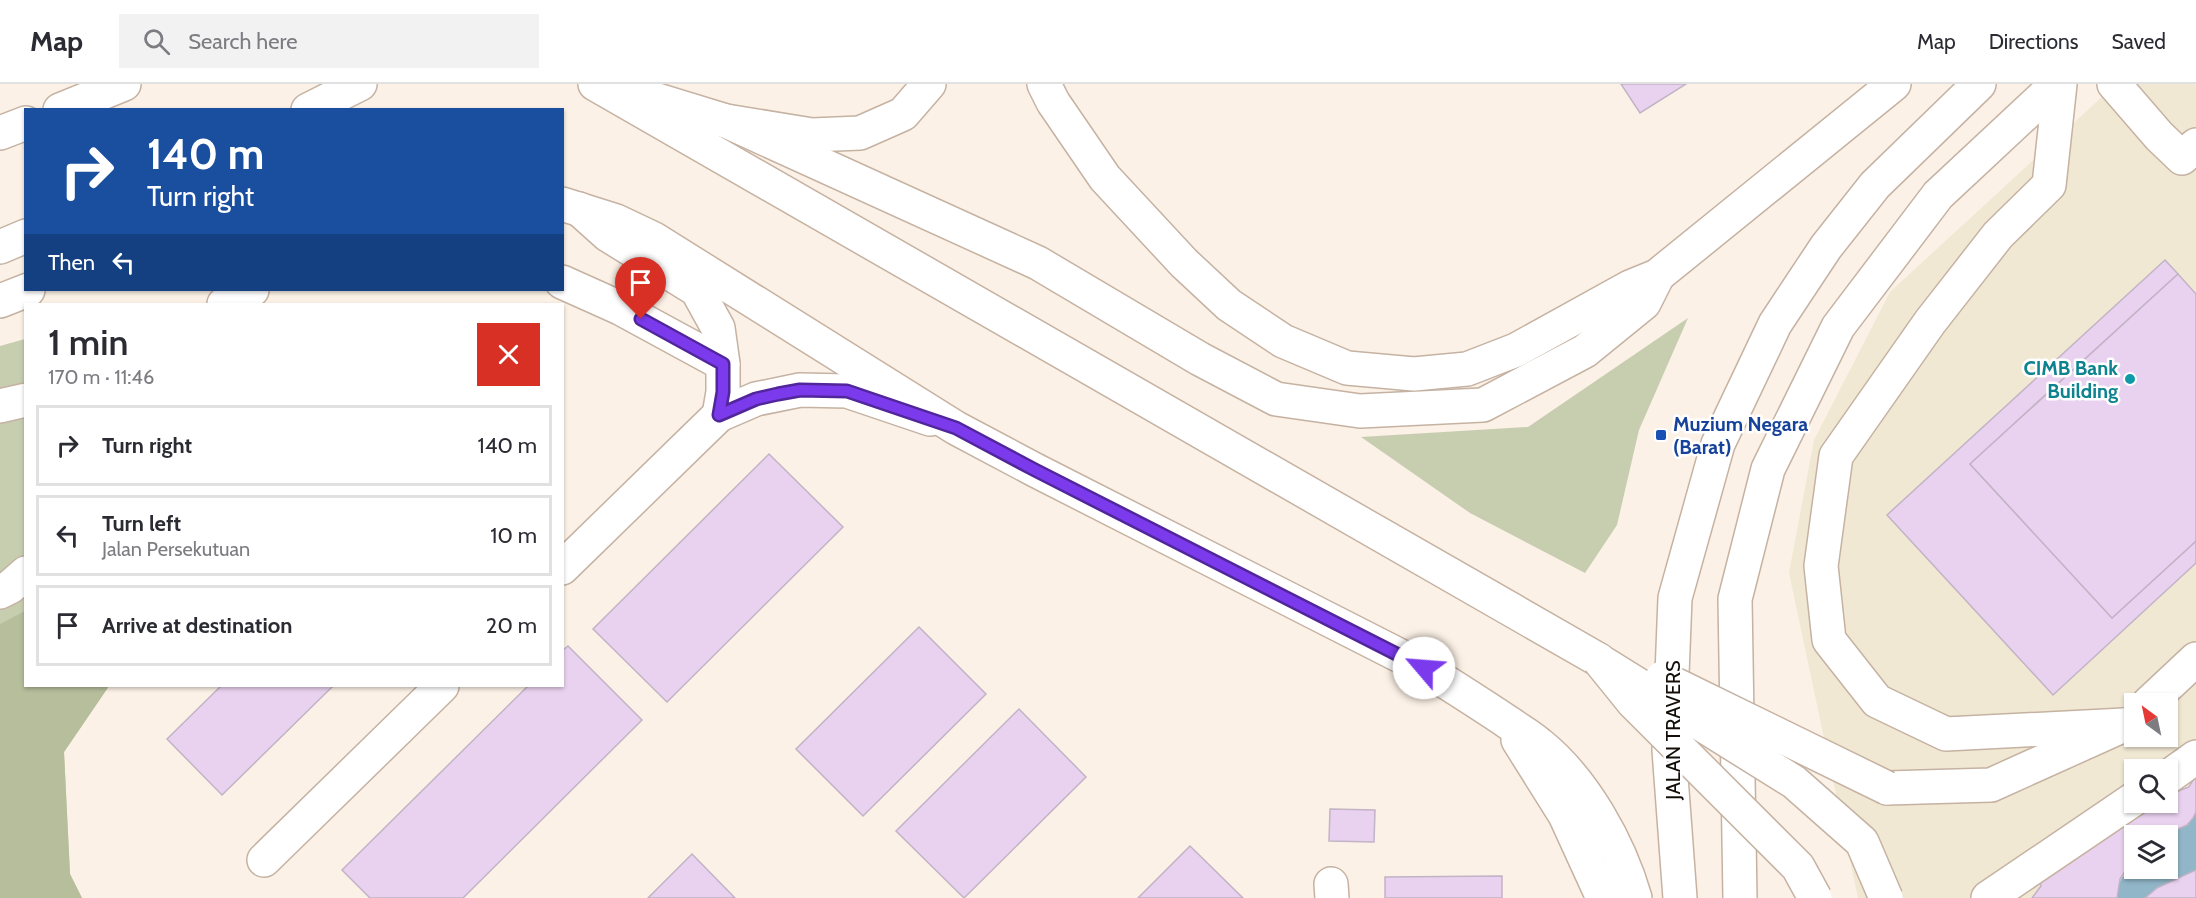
<!DOCTYPE html>
<meta charset="utf-8">
<style>
:root{--surface:#fff;--page:#f2f2f3;--text:#2b2b33;--muted:#7c7c81;--line:#e1e1e2}
body{margin:0;font-family:Cabin,sans-serif;background:var(--page);color:var(--text);height:100vh;display:flex;flex-direction:column;font-size:22px;white-space:nowrap}
*{box-sizing:border-box;margin:0}
p{font-size:20px;color:var(--muted)}
.icon{flex:none;width:33px;height:33px;fill:none;stroke:currentColor;stroke-width:2;stroke-linecap:round;stroke-linejoin:round}
.map{position:relative;flex:1;overflow:hidden}
.details{position:absolute;left:24px;top:219px;width:540px;height:384px;display:flex;flex-direction:column;background:var(--surface);border-radius:0px;box-shadow:0 2px 4px #0004}
.details>*{flex:none}
.hud{position:absolute;left:24px;top:24px;width:540px;height:183px;border-radius:0px;box-shadow:0 2px 4px #0004;background:#1a4fa0;color:#fff;overflow:hidden}
.needle{width:39px;rotate:327deg}
.controls{position:absolute;left:2124px;top:609px;display:grid;gap:12px}
.controls a{display:grid;place-items:center;width:54px;height:54px;border-radius:0px;background:var(--surface);box-shadow:0 2px 4px #0004;font-size:30px}
.pin{position:absolute;display:grid;place-items:center;width:51px;height:51px;color:#fff;margin:-62px -26px;border-radius:50% 50% 50% 0;rotate:-45deg;box-shadow:0 0 6px #0007}
.pin .icon{rotate:45deg}
.me{position:absolute;width:66px;margin:-33px;rotate:297deg;stroke-linejoin:round;filter:drop-shadow(0 0 4px #0008)}
.turn{display:flex;align-items:center;gap:21px;height:126px;padding:0 24px;font-size:27px}
.turn .icon{width:78px;height:78px;stroke-width:2.5}
.turn b{display:block;font-size:42px;line-height:51px}
.then{display:flex;align-items:center;height:57px;padding:0 24px;background:#0003;gap:12px;font-size:22px}
.round{display:grid;place-items:center;flex:none;width:63px;height:63px;border-radius:0px;background:var(--page)}
.overview{display:flex;align-items:center;justify-content:space-between;height:102px;padding:0 24px}
h1{font-size:36px;font-weight:600;line-height:45px}
ul{padding:0;list-style:none}
li{display:flex;align-items:center;gap:18px;height:81px;margin:0 12px 9px;padding:0 12px;border:3px solid var(--line);border-radius:0px}
li div{flex:1}
li b{display:block;font-size:22px}
li em{font-style:normal}
header{display:flex;align-items:center;gap:36px;box-sizing:border-box;height:84px;padding:0 30px;background:var(--surface);border-bottom:2px solid var(--line)}
header strong{font-size:28px}
nav{display:flex;gap:33px;margin-inline-start:auto;font-size:21px}
.search{width:420px;height:54px;background:var(--page);display:flex;align-items:center;gap:15px;box-sizing:border-box;padding:0 21px;border-radius:0px;color:var(--muted);font-size:22px}
.map>svg:first-child{display:block}
.commercial{fill:#f1e8d3;fill-rule:evenodd}
.green{fill:#c7ceb0}
.forest{fill:#b7be9c}
.water{fill:#91b6c8}
.building{fill:#e9d2ef;stroke:#c2b3c6;stroke-width:1.5}
.lines{fill:none;stroke-linecap:round;stroke-linejoin:round}
.minor-casing{stroke:#c5b2a2;stroke-width:36}
.major-casing{stroke:#c5b2a2;stroke-width:36}
.minor{stroke:#fff;stroke-width:33}
.major{stroke:#fff;stroke-width:33}
.minor-bridge-casing{stroke:#c5b2a2;stroke-width:36;stroke-linecap:butt}
.major-bridge-casing{stroke:#c5b2a2;stroke-width:36;stroke-linecap:butt}
.minor-bridge{stroke:#fff;stroke-width:33}
.major-bridge{stroke:#fff;stroke-width:33}
.route-casing{stroke:#51269a;stroke-width:15}
.route{stroke:#7c3aed;stroke-width:10}
.culture-dot{fill:#0f9aa8;stroke:#fff;stroke-width:2}
.transit-dot{fill:#1a4fb4;stroke:#fff;stroke-width:2}
.labels{text-anchor:middle;stroke-width:5;stroke-linejoin:round;paint-order:stroke}
.culture-label{font-size:20px;font-weight:bold;fill:#0d838f;stroke:#fff;text-anchor:end}
.transit-label{font-size:20px;font-weight:bold;fill:#164399;stroke:#fff;text-anchor:start}
.street-label{font-size:20px;fill:#140e08;stroke:#fff}
</style>
<header>
<strong>Map</strong>
<div class="search"><svg class="icon" aria-label="search" viewBox="0 0 24 24"><circle cx="10" cy="10" r="6"/><path d="M15 15l6 6"/></svg>Search here</div>
<nav><a>Map</a><a>Directions</a><a>Saved</a></nav>
</header>
<div class="map">
<svg width="2196" height="814" viewBox="0 0 2196 814">
<rect width="100%" height="100%" fill="#fcf1e6"/>
<path class="commercial" d="M 2116,0 L 2196,0 L 2196,814 L 1858,814 L 1789,489 L 1814,356 L 1890,208 ZM 2134,620 L 2168,620 L 2168,652 L 2134,652 ZM 2134,686 L 2168,686 L 2168,718 L 2134,718 ZM 2134,752 L 2168,752 L 2168,784 L 2134,784 Z"/>
<g class="green">
<path d="M 1688,234 L 1639,346 L 1617,441 L 1585,489 L 1470,429 L 1361,353 L 1528,343 Z"/>
<path d="M 25,255 L 26,602 L 109,602 L 64,668 L 70,790 L 82,814 L 0,814 L 0,262 Z"/>
</g>
<path class="forest" d="M 25,527 L 26,602 L 109,602 L 64,668 L 70,790 L 82,814 L 0,814 L 0,540 Z"/>
<path class="water" d="M 2196,728 L 2196,786 L 2157,804 L 2145,814 L 2118,814 C 2116,798 2123,791 2134,782 L 2134,784 L 2168,784 L 2168,752 L 2143,751 L 2153,745 L 2176,746 L 2188,741 Z"/>
<g class="building">
<path d="M 1621,0 L 1686,0 L 1640,29 Z"/>
<path d="M 2165,176 L 2178,190 L 1970,380 L 2112,534 L 2196,457 L 2196,479 L 2053,611 L 1887,431 Z"/>
<path d="M 2178,190 L 2196,210 L 2196,457 L 2112,534 L 1970,380 Z"/>
<path d="M 769,370 L 843,443 L 667,618 L 593,545 Z"/>
<path d="M 919,543 L 986,610 L 863,732 L 796,665 Z"/>
<path d="M 568,562 L 642,636 L 463,814 L 370,814 L 342,786 L 528,602 L 562,602 L 562,567 Z"/>
<path d="M 221,602 L 333,602 L 222,711 L 167,655 Z"/>
<path d="M 1019,625 L 1086,693 L 964,814 L 896,747 Z"/>
<path d="M 2196,691 L 2196,728 L 2193,734 L 2187,741 L 2176,746 L 2153,745 L 2143,752 L 2134,752 L 2134,782 L 2124,789 L 2120,795 L 2117,814 L 2032,814 L 2041,802 L 2037,788 L 2148,718 L 2168,718 L 2168,711 L 2189,703 Z"/>
<path d="M 1330,725 L 1375,726 L 1374,758 L 1329,757 Z"/>
<path d="M 1190,762 L 1243,814 L 1138,814 Z"/>
<path d="M 692,770 L 735,814 L 648,814 Z"/>
<path d="M 2196,786 L 2196,814 L 2145,814 L 2157,804 Z"/>
<path d="M 1502,792 L 1502,814 L 1385,814 L 1385,793 Z"/>
</g>
<g class="lines">
<defs>
<g id="minor">
<path d="M 2114,0 L 2159,52 L 2182,74 L 2196,61"/>
<path d="M 579,125 L 608,151 L 697,206 L 718,244 L 723,280 L 723,308 L 719,331"/>
<path d="M 562,198 L 620,224 L 723,280"/>
<path d="M 224,220 L 252,206"/>
<path d="M 0,322 L 26,316"/>
<path d="M 562,484 L 719,331 L 756,315 L 800,306 L 847,307 L 930,335"/>
<path d="M 0,508 L 10,503 L 26,489"/>
<path d="M 2148,620 L 2196,575"/>
<path d="M 2168,693 L 2196,673"/>
<path d="M 1887,704 L 1991,701 L 2124,641"/>
<path d="M 264,776 L 442,602"/>
<path d="M 1331,800 L 1332,814"/>
<path d="M 1988,814 L 2134,715"/>
</g>
<g id="major">
<path d="M 595,0 L 1599,576"/>
<path d="M 1044,0 L 1053,18 L 1105,94 L 1184,179 L 1229,221 L 1283,257 L 1347,284 L 1414,290 L 1467,285 L 1516,266 L 1630,203 L 1657,192 L 1894,0"/>
<path d="M 2060,0 L 2049,101 L 1998,151 L 1930,238 L 1836,372 L 1821,482 L 1829,556 L 1877,617 L 1946,650 L 2124,641"/>
<path d="M 641,11 L 726,37 L 812,51 L 860,49 L 903,30 L 929,0"/>
<path d="M 60,26 L 124,0"/>
<path d="M 308,26 L 360,0"/>
<path d="M 726,37 L 1038,179 L 1200,275 L 1276,315 L 1360,327 L 1483,321 L 1585,267 L 1644,219 L 1657,193"/>
<path d="M 0,49 L 26,39"/>
<path d="M 562,120 L 616,137 L 654,155 L 956,344 L 1035,386 L 1424,584 C 1452,602 1481,620 1509,639 C 1519,646 1530,652 1539,660 C 1584,696 1619,759 1635,814"/>
<path d="M 0,163 L 26,152"/>
<path d="M 0,217 L 28,206"/>
<path d="M 1518,656 L 1565,731 L 1603,814"/>
<path d="M 1680,814 L 1669,666 L 1675,514 L 1718,360 L 1775,240 L 1826,163 L 1875,101 L 1979,0"/>
<path d="M 1740,814 L 1735,515 L 1768,385 L 1838,243 L 1938,111 L 2057,0"/>
</g>
</defs>
<use href="#minor" class="minor-casing"/>
<use href="#major" class="major-casing"/>
<use href="#minor" class="minor"/>
<use href="#major" class="major"/>
<defs>
<g id="minor-bridge">
<path d="M 1603,579 L 1794,698 L 1862,758 L 1886,814"/>
<path d="M 1662,594 L 1887,704"/>
</g>
<path id="major-bridge" d="M 1599,576 L 1633,618 L 1798,783 L 1815,814"/>
</defs>
<use href="#minor-bridge" class="minor-bridge-casing"/>
<use href="#major-bridge" class="major-bridge-casing"/>
<use href="#minor-bridge" class="minor-bridge"/>
<use href="#major-bridge" class="major-bridge"/>
</g>
<g class="lines">
<defs>
<path id="route" d="M 641,235 L 723,280 L 723,308 L 719,331 L 756,315 L 778,310 L 800,306 L 847,307 L 956,344 L 1035,386 L 1424,584"/>
</defs>
<use href="#route" class="route-casing"/>
<use href="#route" class="route"/>
</g>
<circle class="culture-dot" cx="2130" cy="295" r="6"/>
<rect class="transit-dot" x="1655" y="345" width="12" height="12" rx="3"/>
<g class="labels">
<g class="culture-label">
<text x="2118" y="291">CIMB Bank<tspan x="2118" dy="23">Building</tspan></text>
</g>
<g class="transit-label">
<text x="1673" y="347">Muzium Negara<tspan x="1673" dy="23">(Barat)</tspan></text>
</g>
<g class="street-label">
<text transform="translate(1673 646) rotate(-90)" y="7">JALAN TRAVERS</text>
</g>
</g>
</svg>
<div class="controls">
<a><svg class="needle" viewBox="-14 -14 28 28"><path d="M0-13l5 13h-10z" fill="#e53935"/><path d="M0 13l5-13h-10z" fill="#7c7c81"/></svg></a>
<a><svg class="icon" aria-label="search" viewBox="0 0 24 24"><circle cx="10" cy="10" r="6"/><path d="M15 15l6 6"/></svg></a>
<a><svg class="icon" aria-label="layers" viewBox="0 0 24 24"><path d="M12 4l9 5-9 5-9-5zM3 14l9 5 9-5"/></svg></a>
</div>
<div class="pin" style="left:641px;top:235px;background:#d93025"><svg class="icon" aria-label="arrive" viewBox="0 0 24 24"><path d="M6 21V4h12l-3 4 3 4H6"/></svg></div>
<svg class="me" style="left:1424px;top:584px" viewBox="-20 -20 40 40"><circle r="19" fill="#fff"/><path d="M0-13L10 11 0 6-10 11z" fill="#7c3aed"/></svg>
<div class="hud">
<div class="turn"><svg class="icon" aria-label="right" viewBox="0 0 24 24"><path d="M7 20v-9h11M14 6l5 5-5 5"/></svg><div><b>140 m</b>Turn right</div></div>
<div class="then">Then<svg class="icon" aria-label="left" viewBox="0 0 24 24"><path d="M17 20v-9H6M10 6l-5 5 5 5"/></svg></div>
</div>
<section class="details">
<div class="overview"><div><h1>1 min</h1><p>170 m · 11:46</p></div><a class="round" style="background:#d93025;color:#fff"><svg class="icon" aria-label="close" viewBox="0 0 24 24"><path d="M6 6l12 12M18 6L6 18"/></svg></a></div>
<ul>
<li><svg class="icon" aria-label="right" viewBox="0 0 24 24"><path d="M7 20v-9h11M14 6l5 5-5 5"/></svg><div><b>Turn right</b></div><em>140 m</em></li>
<li><svg class="icon" aria-label="left" viewBox="0 0 24 24"><path d="M17 20v-9H6M10 6l-5 5 5 5"/></svg><div><b>Turn left</b><p>Jalan Persekutuan</p></div><em>10 m</em></li>
<li><svg class="icon" aria-label="arrive" viewBox="0 0 24 24"><path d="M6 21V4h12l-3 4 3 4H6"/></svg><div><b>Arrive at destination</b></div><em>20 m</em></li>
</ul>
</section>
</div>
